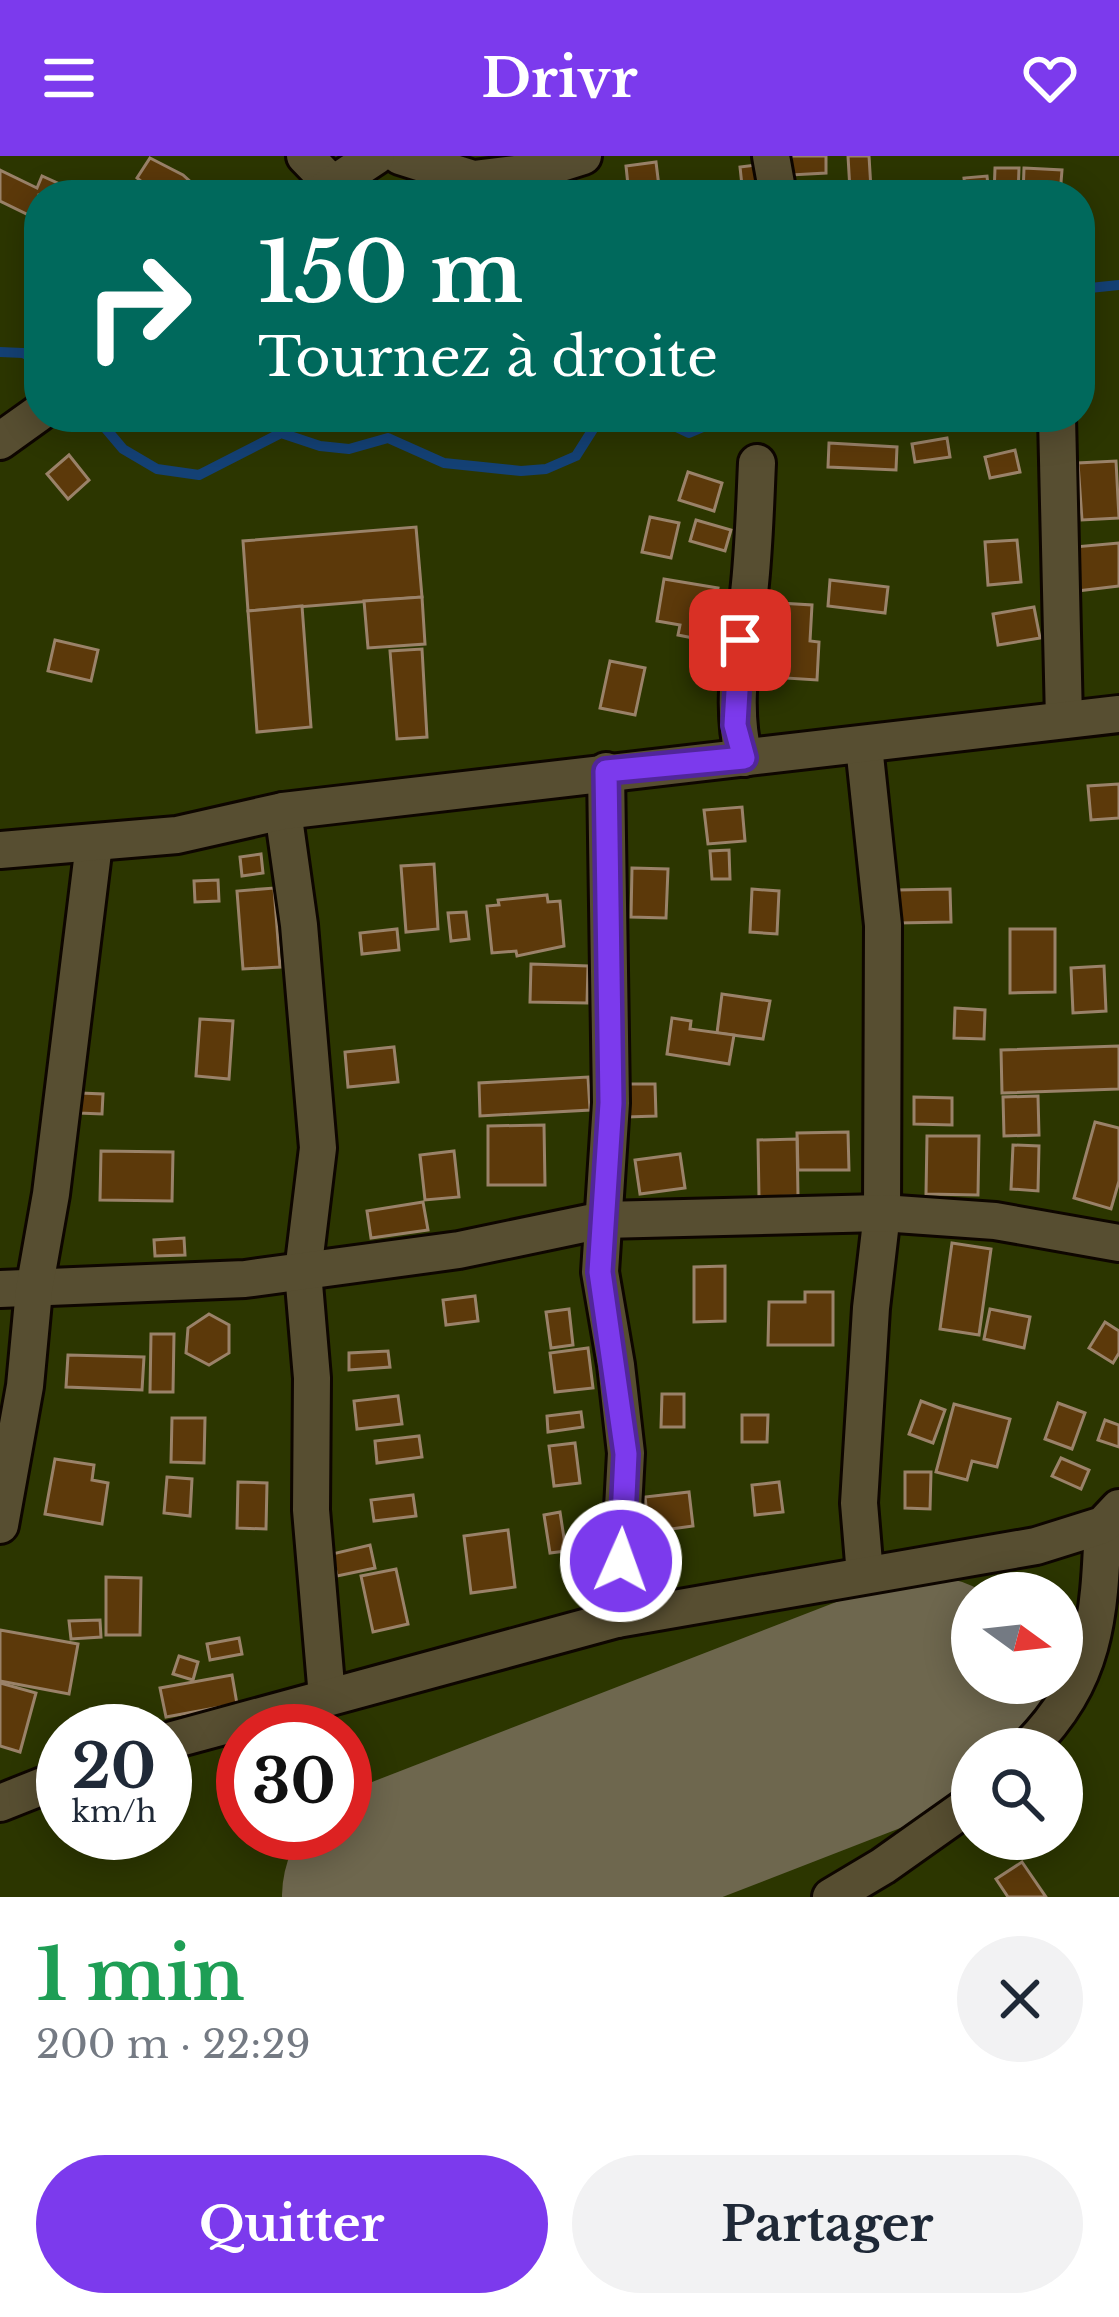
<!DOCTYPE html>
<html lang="fr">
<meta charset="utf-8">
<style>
:root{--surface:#fff;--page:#f2f2f3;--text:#1f2937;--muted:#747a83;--accent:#7c3aed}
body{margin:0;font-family:"Libre Baskerville",serif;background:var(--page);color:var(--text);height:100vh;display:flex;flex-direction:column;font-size:45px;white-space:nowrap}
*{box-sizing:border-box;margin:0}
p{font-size:39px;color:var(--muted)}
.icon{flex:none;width:66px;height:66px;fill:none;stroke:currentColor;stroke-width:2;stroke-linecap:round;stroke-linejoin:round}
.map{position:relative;height:1741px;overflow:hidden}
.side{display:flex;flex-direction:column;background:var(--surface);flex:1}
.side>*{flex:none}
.hud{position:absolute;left:24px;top:24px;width:1071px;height:252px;border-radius:48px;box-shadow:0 6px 30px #0003;background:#00695c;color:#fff;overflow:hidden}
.needle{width:78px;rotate:105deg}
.fabs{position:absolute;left:951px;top:1416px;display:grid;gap:24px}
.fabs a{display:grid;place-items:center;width:132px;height:132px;border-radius:50%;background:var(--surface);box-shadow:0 6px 30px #0003;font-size:60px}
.speed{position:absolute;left:36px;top:1548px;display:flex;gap:24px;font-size:60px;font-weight:700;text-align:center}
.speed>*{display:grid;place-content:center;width:156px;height:156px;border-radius:50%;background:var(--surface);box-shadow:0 6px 30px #0003;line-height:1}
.speed small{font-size:30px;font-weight:400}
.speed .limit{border:18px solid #d22;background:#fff;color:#111}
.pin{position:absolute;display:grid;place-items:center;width:102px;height:102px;color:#fff;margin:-51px;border-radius:24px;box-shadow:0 6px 18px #0006}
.me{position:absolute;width:132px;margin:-66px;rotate:2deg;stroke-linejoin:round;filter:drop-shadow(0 0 9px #0008)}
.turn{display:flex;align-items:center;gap:42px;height:252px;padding:0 36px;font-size:54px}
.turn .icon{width:156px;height:156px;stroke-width:2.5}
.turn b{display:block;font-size:84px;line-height:102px}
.round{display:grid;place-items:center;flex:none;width:126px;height:126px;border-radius:63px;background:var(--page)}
.summary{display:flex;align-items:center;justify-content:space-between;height:204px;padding:0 36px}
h1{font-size:72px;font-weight:700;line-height:90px;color:#1e9e55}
.primary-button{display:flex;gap:24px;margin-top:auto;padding:24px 36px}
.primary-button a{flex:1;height:138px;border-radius:72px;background:var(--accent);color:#fff;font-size:48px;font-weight:700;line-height:138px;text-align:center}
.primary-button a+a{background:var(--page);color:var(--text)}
header{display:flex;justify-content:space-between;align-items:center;height:156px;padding:0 36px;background:var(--accent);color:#fff;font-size:54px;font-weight:700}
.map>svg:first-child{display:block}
.green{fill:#2c3600;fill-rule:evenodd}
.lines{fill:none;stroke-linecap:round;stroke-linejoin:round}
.stream{stroke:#144175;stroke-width:10}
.runway{stroke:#6e674e;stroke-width:234}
.building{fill:#5c390a;stroke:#9a8269;stroke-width:3}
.street-casing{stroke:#0e0600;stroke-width:42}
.secondary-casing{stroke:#0e0600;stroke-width:42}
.street{stroke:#574e31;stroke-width:36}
.secondary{stroke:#574e31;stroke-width:36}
.route-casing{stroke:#51269a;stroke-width:30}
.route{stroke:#7c3aed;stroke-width:21}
</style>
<header><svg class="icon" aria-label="menu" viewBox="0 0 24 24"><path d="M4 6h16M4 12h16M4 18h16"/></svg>Drivr<svg class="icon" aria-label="heart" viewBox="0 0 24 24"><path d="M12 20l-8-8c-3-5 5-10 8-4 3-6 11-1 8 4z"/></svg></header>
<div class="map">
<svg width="1119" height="1741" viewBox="0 0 1119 1741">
<rect width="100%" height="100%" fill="#251d01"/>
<path class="green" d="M 0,0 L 1119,0 L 1119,1741 L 0,1741 ZM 39,39 L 1080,39 L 1080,261 L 39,261 ZM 972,1437 L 1062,1437 L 1062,1527 L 972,1527 ZM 63,1575 L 165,1575 L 165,1677 L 63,1677 ZM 243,1575 L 345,1575 L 345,1677 L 243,1677 ZM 972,1593 L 1062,1593 L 1062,1683 L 972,1683 Z"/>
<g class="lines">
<g class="stream">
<path d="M 1080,133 L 1119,129"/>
<path d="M 0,196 L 23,197 L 39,206"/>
<path d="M 96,261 L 123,293 L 157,313 L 199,319 L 281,277 L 320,290 L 349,293 L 388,282 L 444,307 L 521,315 L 546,313 L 576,300 L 595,270 L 608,261"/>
<path d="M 655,261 L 689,277 L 727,261"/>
</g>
<path class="runway" d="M 399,1741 L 925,1537"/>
</g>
<g class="building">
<path d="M 791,0 L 826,0 L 826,17 L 791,19 Z"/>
<path d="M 848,0 L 869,0 L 871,33 L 850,34 Z"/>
<path d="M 150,2 L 183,19 L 193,28 L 195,39 L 158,39 L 137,22 Z"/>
<path d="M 656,6 L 660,39 L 629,39 L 626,10 Z"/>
<path d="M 764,8 L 767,39 L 743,39 L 740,11 Z"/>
<path d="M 995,12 L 1019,12 L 1018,39 L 994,39 Z"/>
<path d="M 1024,12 L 1062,14 L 1060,39 L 1023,39 Z"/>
<path d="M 0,14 L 37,32 L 42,20 L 75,35 L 73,39 L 39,39 L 39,64 L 0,45 Z"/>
<path d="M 987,20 L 989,39 L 966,39 L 964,22 Z"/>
<path d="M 947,282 L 950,301 L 915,306 L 912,288 Z"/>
<path d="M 829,287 L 897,291 L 896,314 L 828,311 Z"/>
<path d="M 1015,294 L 1020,316 L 990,322 L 985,301 Z"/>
<path d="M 69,299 L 89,324 L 68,343 L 47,318 Z"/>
<path d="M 1116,305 L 1119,362 L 1082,364 L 1078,307 Z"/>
<path d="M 688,316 L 722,327 L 714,355 L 679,344 Z"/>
<path d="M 650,361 L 679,367 L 671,402 L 642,396 Z"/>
<path d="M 696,364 L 731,374 L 725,395 L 690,385 Z"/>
<path d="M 416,371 L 422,441 L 248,455 L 243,385 Z"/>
<path d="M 1017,384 L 1021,426 L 988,429 L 985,386 Z"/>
<path d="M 1119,387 L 1119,430 L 1077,435 L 1074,391 Z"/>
<path d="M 664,423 L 718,432 L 708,485 L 678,479 L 680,469 L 657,465 Z"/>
<path d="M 830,424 L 888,431 L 885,457 L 828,450 Z"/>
<path d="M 422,441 L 425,488 L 368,492 L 364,445 Z"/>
<path d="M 761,446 L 812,449 L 810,485 L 819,486 L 817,524 L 756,520 Z"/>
<path d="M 302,450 L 311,571 L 257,576 L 248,455 Z"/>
<path d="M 1034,451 L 1040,482 L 998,489 L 993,458 Z"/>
<path d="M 55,484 L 98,494 L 91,525 L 48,515 Z"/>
<path d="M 422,493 L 427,581 L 397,583 L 390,495 Z"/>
<path d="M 610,505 L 645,512 L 635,559 L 600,552 Z"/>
<path d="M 1119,628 L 1119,662 L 1091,664 L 1088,630 Z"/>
<path d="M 742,651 L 745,685 L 708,688 L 704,654 Z"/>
<path d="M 729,694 L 730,723 L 712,723 L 710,695 Z"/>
<path d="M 261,698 L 263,717 L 242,720 L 240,701 Z"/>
<path d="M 434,708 L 438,773 L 406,776 L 401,710 Z"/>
<path d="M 632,712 L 668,713 L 666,762 L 631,761 Z"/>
<path d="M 218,724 L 219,745 L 195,746 L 194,725 Z"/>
<path d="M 274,732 L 280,811 L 243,813 L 237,735 Z"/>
<path d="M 752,733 L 779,735 L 777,778 L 750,776 Z"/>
<path d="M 950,733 L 951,766 L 898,767 L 897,734 Z"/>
<path d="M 547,739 L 548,746 L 560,745 L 564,790 L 517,800 L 516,795 L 492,797 L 487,750 L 499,749 L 498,744 Z"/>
<path d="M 466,756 L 469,783 L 451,785 L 448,757 Z"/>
<path d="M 397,773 L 399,794 L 362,798 L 360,777 Z"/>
<path d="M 1010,773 L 1055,773 L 1055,836 L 1010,837 Z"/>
<path d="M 531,808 L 588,810 L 587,847 L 530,846 Z"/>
<path d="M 1104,810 L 1106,855 L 1073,857 L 1071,812 Z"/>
<path d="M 722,838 L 770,845 L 763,883 L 717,877 Z"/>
<path d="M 955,852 L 985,854 L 984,883 L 954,882 Z"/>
<path d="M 672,862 L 691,865 L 690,873 L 734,879 L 729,908 L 667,898 Z"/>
<path d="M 200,863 L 233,865 L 229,923 L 196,920 Z"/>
<path d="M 1119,890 L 1119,933 L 1002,937 L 1001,894 Z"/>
<path d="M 394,891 L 398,926 L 348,931 L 345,896 Z"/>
<path d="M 588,921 L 590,954 L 480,960 L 479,927 Z"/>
<path d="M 626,928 L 655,928 L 656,960 L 627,961 Z"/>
<path d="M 80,937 L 103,938 L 102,958 L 79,957 Z"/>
<path d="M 1038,940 L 1039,979 L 1004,980 L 1003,941 Z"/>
<path d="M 914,941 L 952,942 L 952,969 L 914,968 Z"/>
<path d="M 1095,966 L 1119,972 L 1119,1025 L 1111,1053 L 1074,1042 Z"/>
<path d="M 544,969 L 545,1029 L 488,1029 L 488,970 Z"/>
<path d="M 848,976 L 849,1014 L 798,1014 L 797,977 Z"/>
<path d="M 927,980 L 979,980 L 978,1039 L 926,1038 Z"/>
<path d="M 797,983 L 798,1040 L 759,1041 L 758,984 Z"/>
<path d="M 1013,989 L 1039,990 L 1038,1035 L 1011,1033 Z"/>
<path d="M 101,995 L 173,996 L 172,1045 L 100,1044 Z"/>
<path d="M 454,995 L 459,1041 L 425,1044 L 420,999 Z"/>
<path d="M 680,998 L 685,1032 L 640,1038 L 635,1004 Z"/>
<path d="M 423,1046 L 428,1074 L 371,1082 L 367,1055 Z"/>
<path d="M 184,1082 L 185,1099 L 155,1100 L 154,1084 Z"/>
<path d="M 952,1087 L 991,1093 L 979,1179 L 940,1173 Z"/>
<path d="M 725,1110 L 725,1165 L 694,1166 L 694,1111 Z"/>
<path d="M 805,1136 L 833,1136 L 833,1189 L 768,1189 L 769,1146 L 805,1146 Z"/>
<path d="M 475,1140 L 478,1165 L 446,1169 L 443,1144 Z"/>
<path d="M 569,1153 L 573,1189 L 551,1192 L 546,1156 Z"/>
<path d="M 990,1153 L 1030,1161 L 1024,1192 L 984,1183 Z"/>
<path d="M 209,1158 L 229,1169 L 229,1197 L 209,1209 L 186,1197 L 188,1172 Z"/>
<path d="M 1105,1166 L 1119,1175 L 1119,1197 L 1113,1207 L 1089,1192 Z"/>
<path d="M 151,1178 L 174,1178 L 173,1236 L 150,1236 Z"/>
<path d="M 588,1192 L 593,1232 L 555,1236 L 550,1197 Z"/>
<path d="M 388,1195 L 390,1211 L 349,1214 L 349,1197 Z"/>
<path d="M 68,1199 L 144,1201 L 142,1234 L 66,1231 Z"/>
<path d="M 662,1238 L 684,1238 L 684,1271 L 661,1271 Z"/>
<path d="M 398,1240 L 402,1268 L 357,1273 L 354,1245 Z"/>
<path d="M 921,1245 L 945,1254 L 933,1287 L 909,1278 Z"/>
<path d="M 1058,1247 L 1085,1257 L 1072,1293 L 1045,1283 Z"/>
<path d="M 954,1248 L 1010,1263 L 997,1311 L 972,1305 L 967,1324 L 936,1316 Z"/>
<path d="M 581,1256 L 583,1271 L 548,1276 L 547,1260 Z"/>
<path d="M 742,1259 L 768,1259 L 767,1286 L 742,1286 Z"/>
<path d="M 172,1262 L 205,1262 L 204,1307 L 171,1306 Z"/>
<path d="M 1105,1264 L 1119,1269 L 1119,1291 L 1098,1284 Z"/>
<path d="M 419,1280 L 422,1301 L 377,1307 L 375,1285 Z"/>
<path d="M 575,1287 L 580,1327 L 554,1330 L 549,1290 Z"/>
<path d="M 1061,1302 L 1089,1314 L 1081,1333 L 1052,1320 Z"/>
<path d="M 55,1303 L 94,1309 L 92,1324 L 108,1327 L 102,1368 L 45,1358 Z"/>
<path d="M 905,1316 L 931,1316 L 930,1353 L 905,1352 Z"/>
<path d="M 167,1321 L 192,1323 L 190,1360 L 164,1357 Z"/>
<path d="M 238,1326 L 267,1327 L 266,1373 L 237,1372 Z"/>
<path d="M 779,1326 L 783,1356 L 755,1359 L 752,1329 Z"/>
<path d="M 689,1336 L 693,1370 L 649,1376 L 645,1341 Z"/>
<path d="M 413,1339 L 416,1360 L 374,1365 L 371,1344 Z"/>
<path d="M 560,1356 L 566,1395 L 550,1397 L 544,1359 Z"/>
<path d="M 508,1374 L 515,1431 L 471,1437 L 464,1380 Z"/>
<path d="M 370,1389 L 375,1412 L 337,1420 L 332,1398 Z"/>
<path d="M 396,1413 L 408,1468 L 373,1476 L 361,1420 Z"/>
<path d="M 106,1421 L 141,1422 L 140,1479 L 106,1479 Z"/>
<path d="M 100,1464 L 101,1481 L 71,1483 L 69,1465 Z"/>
<path d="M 0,1474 L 78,1488 L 69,1538 L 0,1525 Z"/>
<path d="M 239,1482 L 242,1498 L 210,1504 L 207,1488 Z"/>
<path d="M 179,1500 L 198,1506 L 193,1524 L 173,1518 Z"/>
<path d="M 232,1519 L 237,1548 L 166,1561 L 160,1532 Z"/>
<path d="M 0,1527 L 36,1537 L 20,1596 L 0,1590 Z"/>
<path d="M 1022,1706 L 1046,1741 L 1008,1741 L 996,1723 Z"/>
</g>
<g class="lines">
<defs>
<g id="street">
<path d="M 305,0 L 332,28"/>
<path d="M 400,0 L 473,23 L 532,16 L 583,0"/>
<path d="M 771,0 L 778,39"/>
<path d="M 1057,261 L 1064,564"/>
<path d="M 864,590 L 883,769 L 882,1057 L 871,1152 L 859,1347 L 865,1419"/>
<path d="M 744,602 C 730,545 743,494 749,437 C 754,394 755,350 757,307"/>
<path d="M 606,615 L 611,947 L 600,1116 L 616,1209 L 626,1297 L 617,1463"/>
<path d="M 283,655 L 299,769 L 318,992 L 303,1116 L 312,1222 L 311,1354 L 327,1541"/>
<path d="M 0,1133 L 245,1123 L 459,1094 L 603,1064 L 882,1057 L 995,1065 L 1119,1087"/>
<path d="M 0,1369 L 25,1230 L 34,1134 L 51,1038 L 94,688"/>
<path d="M 1027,1593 C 1096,1524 1099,1463 1103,1369"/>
<path d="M 831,1741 L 883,1710 L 972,1647"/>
</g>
<g id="secondary">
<path d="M 317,39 L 376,0"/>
<path d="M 0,285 L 39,257"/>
<path d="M 0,694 L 177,679 L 283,655 L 1119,558"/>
<path d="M 165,1586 L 617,1463 L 1036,1390 L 1103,1369 L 1119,1352"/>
<path d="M 0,1647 L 63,1622"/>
</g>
</defs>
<use href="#street" class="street-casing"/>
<use href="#secondary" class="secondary-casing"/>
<use href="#street" class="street"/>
<use href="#secondary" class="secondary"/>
</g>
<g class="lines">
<defs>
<path id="route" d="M 621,1405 L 626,1298 L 600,1116 L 611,947 L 606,615 L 744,602 L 735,569 L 740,484"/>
</defs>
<use href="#route" class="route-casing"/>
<use href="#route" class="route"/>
</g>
</svg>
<div class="fabs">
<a><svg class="needle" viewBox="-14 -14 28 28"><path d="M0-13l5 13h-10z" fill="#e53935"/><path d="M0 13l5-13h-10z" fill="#747a83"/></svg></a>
<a><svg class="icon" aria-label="search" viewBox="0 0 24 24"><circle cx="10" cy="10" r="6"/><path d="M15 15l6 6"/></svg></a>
</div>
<div class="speed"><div>20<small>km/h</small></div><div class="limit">30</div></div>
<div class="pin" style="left:740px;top:484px;background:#d93025"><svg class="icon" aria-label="arrive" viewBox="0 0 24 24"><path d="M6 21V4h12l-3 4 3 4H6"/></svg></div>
<svg class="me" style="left:621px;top:1405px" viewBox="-20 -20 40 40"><circle r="17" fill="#7c3aed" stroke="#fff" stroke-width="3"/><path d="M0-11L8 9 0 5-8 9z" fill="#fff"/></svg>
<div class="hud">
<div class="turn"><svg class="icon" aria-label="right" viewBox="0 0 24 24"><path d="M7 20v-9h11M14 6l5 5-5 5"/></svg><div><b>150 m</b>Tournez à droite</div></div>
</div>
</div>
<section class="side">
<div class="summary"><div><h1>1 min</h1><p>200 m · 22:29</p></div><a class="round"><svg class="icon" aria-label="close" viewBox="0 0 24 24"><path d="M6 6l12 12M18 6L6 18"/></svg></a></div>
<div class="primary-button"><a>Quitter</a><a>Partager</a></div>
</section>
